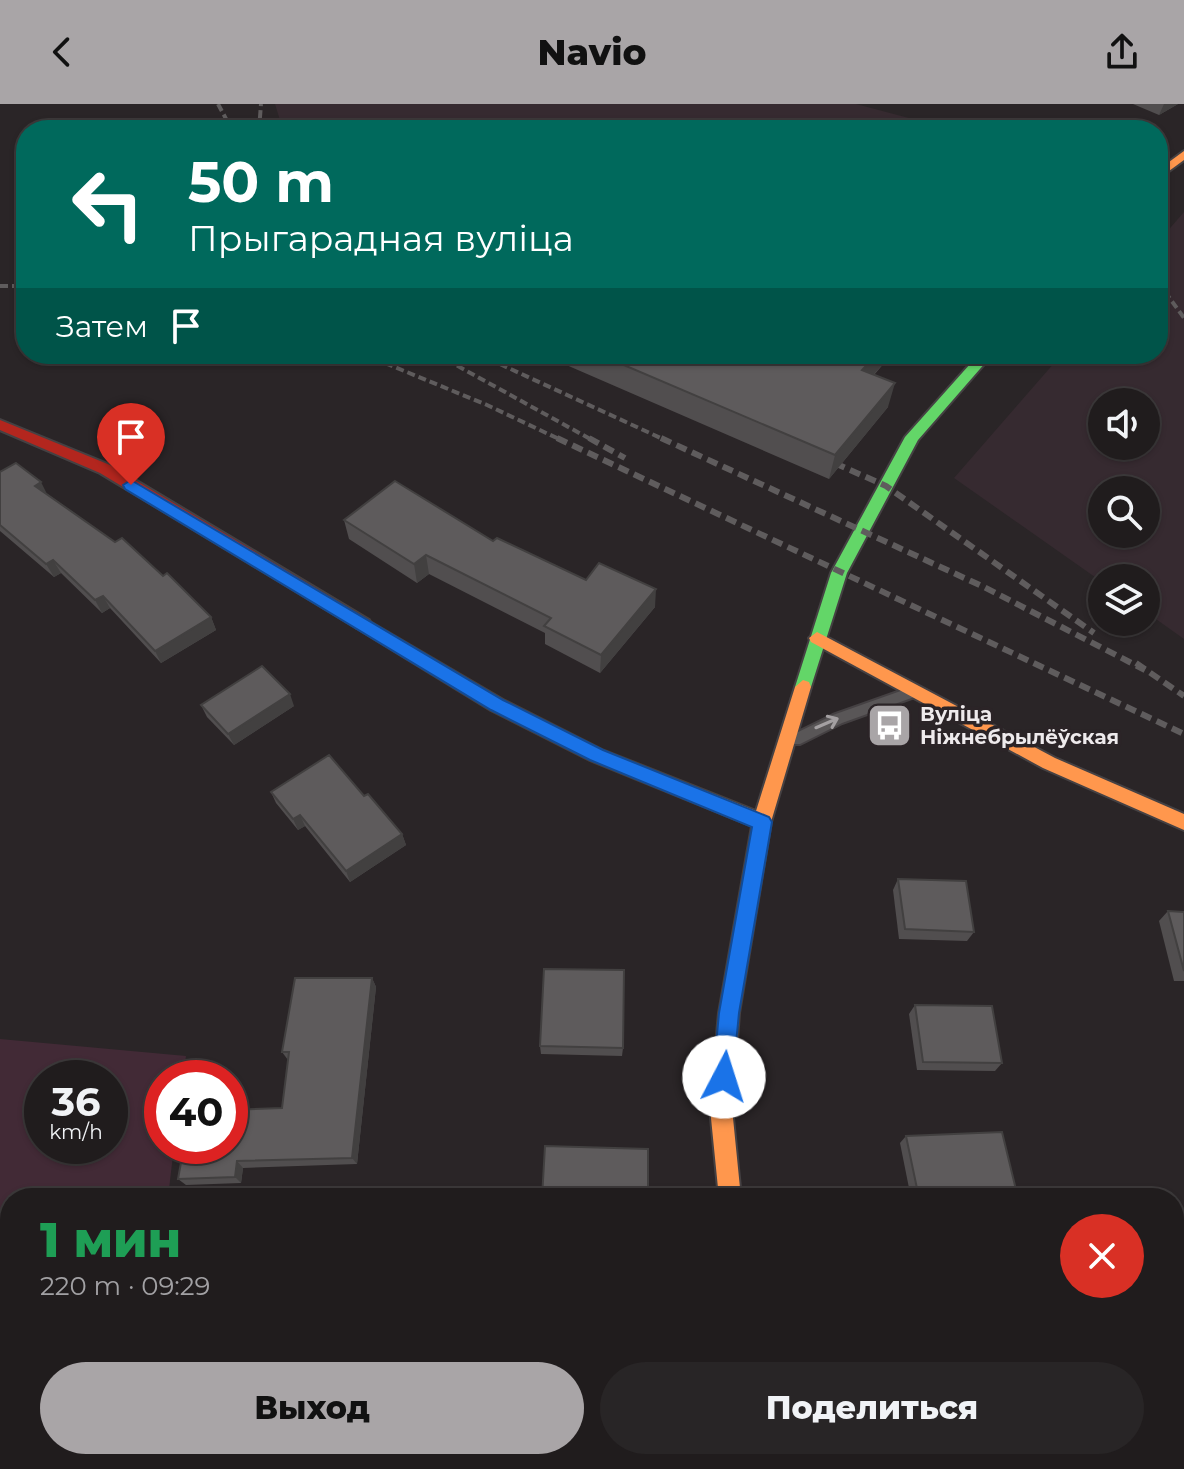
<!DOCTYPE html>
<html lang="ru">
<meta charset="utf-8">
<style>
:root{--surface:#201c1d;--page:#282526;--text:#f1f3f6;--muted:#a2a1a4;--line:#3d3a3b;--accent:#a9a5a7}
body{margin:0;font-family:Montserrat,sans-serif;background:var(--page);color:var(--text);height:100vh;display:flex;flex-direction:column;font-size:30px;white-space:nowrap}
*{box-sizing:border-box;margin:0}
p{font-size:26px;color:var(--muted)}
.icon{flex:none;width:44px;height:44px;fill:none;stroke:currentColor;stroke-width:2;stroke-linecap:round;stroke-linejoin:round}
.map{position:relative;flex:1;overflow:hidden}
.side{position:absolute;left:0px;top:1084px;width:1184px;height:282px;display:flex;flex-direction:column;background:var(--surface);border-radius:32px 32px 0 0;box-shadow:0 2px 6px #0004,0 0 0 2px var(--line)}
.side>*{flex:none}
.top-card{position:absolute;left:16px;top:16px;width:1152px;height:244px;border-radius:32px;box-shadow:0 2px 6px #0004,0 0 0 2px var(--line);background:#00695c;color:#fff;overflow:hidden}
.buttons{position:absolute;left:1088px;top:284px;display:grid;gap:16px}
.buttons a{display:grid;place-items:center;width:72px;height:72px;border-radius:50%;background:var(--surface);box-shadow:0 2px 6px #0004,0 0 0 2px var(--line);font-size:40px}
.speed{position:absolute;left:24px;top:956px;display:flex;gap:16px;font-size:40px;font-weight:700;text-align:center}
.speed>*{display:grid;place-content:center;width:104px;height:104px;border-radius:50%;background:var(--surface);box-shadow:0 2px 6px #0004,0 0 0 2px var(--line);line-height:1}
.speed small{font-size:20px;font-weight:400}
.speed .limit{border:12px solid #d22;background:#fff;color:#111}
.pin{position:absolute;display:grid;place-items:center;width:68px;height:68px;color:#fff;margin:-82px -34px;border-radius:50% 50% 50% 0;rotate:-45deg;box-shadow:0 0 8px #0007}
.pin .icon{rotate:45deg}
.me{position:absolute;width:88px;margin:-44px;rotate:5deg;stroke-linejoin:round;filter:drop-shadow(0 0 6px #0008)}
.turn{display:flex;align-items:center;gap:28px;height:168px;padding:0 40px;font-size:36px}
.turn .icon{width:104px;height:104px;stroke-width:2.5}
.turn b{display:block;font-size:56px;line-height:68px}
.then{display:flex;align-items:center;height:76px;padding:0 40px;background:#0003;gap:16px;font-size:30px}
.round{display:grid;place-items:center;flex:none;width:84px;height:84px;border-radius:42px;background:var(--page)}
.overview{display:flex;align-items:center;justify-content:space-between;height:136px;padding:0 40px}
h1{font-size:48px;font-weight:800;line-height:60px;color:#1e9e55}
.primary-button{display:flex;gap:16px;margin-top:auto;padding:16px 40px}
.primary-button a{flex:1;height:92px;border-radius:48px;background:var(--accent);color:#111;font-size:32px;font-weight:800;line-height:92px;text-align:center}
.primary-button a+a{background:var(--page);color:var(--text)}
header{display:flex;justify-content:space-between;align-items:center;height:104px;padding:0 40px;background:var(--accent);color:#111;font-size:36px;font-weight:800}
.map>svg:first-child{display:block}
.built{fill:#362a30;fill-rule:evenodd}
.green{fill:#422a36;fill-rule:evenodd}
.water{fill:#250d19}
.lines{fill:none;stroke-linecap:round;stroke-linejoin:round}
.lane-casing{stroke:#454143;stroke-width:4}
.street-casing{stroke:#454143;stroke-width:4}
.fast-casing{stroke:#454143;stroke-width:4}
.slow-casing{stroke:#454143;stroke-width:4}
.jam-casing{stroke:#454143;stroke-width:4}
.lane{fill:#595657;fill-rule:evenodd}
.street{fill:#595657;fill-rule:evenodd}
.fast{fill:#63d668;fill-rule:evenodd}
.slow{fill:#ff974d;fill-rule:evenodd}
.jam{fill:#b3261e;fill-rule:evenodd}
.rail-far1{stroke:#5f5c5d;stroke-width:4;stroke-dasharray:8 4;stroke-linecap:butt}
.rail{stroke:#5f5c5d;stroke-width:6;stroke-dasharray:11 6;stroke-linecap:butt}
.wall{fill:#514e4f}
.shaded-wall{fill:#424040}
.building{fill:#5e5b5c;stroke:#424040;stroke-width:2}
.oneway{stroke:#a4a0a2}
.route{fill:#1a73e8;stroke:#114b97;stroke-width:2}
.labels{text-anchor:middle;stroke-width:7;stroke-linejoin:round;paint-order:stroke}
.poi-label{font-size:20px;font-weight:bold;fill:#eeeaec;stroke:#2b2427;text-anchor:start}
</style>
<header><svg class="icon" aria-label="back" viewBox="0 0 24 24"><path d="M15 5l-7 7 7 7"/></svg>Navio<svg class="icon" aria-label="share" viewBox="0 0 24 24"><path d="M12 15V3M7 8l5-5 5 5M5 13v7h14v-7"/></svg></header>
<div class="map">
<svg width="1184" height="1365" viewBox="0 0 1184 1365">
<rect width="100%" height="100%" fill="#2a2527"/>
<g class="built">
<path d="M 275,0 L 856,0 L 954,26 L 283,26 Z"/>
<path d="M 1184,108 L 1184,535 L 1146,508 L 1146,474 L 1102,474 L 1102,478 L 954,374 L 1062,250 L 1158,250 L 1158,138 ZM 1102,298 L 1146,298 L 1146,342 L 1102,342 ZM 1102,386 L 1146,386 L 1146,430 L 1102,430 Z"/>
</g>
<path class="green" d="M 0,935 L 186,952 L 183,974 L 162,974 L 162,1042 L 174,1042 L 168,1094 L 10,1094 L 10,1356 L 134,1356 L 133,1365 L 0,1365 ZM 42,974 L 110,974 L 110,1042 L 42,1042 Z"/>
<path class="water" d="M 10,1206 L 10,1356 L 48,1356 L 46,1365 L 0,1365 L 0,1207 Z"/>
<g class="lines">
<defs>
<path id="lane" d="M 912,583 L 919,588 L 917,592 L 842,619 L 800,640 L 790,640 L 788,636 L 790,632 L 833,611 Z"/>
<path id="street" d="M 749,1356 L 787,1356 L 789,1365 L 749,1365 Z"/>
<path id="fast" d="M 979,250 L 993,250 L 918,336 L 847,469 L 811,583 L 803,590 L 797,588 L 795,583 L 831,469 L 905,333 Z"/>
<g id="slow">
<path d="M 1184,47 L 1184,56 L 1158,75 L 1158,66 Z"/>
<path d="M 363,514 L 503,596 L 602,646 L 756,707 L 795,583 L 803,576 L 809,578 L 811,583 L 771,718 L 739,909 L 732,1004 L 741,1094 L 719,1094 L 710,1004 L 719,909 L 752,722 L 590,656 L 491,606 L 357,524 L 355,520 Z"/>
<path d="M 817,528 L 1055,654 L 1184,710 L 1184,726 L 1043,664 L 811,538 L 809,534 Z"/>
</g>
<path id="jam" d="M 0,316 L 110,361 L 369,516 L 371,520 L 369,524 L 357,524 L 100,369 L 0,326 Z"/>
</defs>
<use href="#lane" class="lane-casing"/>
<use href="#street" class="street-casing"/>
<use href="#fast" class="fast-casing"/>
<use href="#slow" class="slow-casing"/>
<use href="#jam" class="jam-casing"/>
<use href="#lane" class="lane"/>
<use href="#street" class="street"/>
<use href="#fast" class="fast"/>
<use href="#slow" class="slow"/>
<use href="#jam" class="jam"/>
<g class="rail-far1">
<path d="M 218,0 L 232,26"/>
<path d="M 259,26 L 261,0"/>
<path d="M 1158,178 L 1184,214"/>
<path d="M 0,182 L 26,182"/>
<path d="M 363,250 L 487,301 L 561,336"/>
<path d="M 436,250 L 592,336"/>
<path d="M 478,250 L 665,336"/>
</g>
<g class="rail">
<path d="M 557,334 L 1184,630"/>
<path d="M 589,334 L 625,354"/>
<path d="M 661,334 L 984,483 L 1145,566"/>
<path d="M 819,352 L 886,382 L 1094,529"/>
<path d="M 1136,559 L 1184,592"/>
</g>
</g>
<g class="wall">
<path d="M 1133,0 L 1178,0 L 1159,11 Z"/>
<path d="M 541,250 L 892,250 L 874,271 L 888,303 L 829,375 Z"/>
<path d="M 0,368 L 46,389 L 163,472 L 211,513 L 216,526 L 161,559 L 110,504 L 102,509 L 61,469 L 54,473 L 0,427 Z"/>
<path d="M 344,416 L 586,476 L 655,503 L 600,569 L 545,540 L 545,529 L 429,470 L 417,479 L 349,435 Z"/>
<path d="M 201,601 L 294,602 L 234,641 L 207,613 Z"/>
<path d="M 271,688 L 364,692 L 402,730 L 406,741 L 350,778 L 305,722 L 298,726 L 276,699 Z"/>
<path d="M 898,775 L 974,828 L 967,837 L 899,835 L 893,786 Z"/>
<path d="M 1168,807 L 1184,808 L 1184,877 L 1174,877 L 1159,817 Z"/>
<path d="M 372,874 L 376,883 L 357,1060 L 243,1064 L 241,1079 L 186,1081 L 178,1075 L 282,1004 L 288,956 L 282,948 Z"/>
<path d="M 915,901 L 1002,959 L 995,967 L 917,966 L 909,910 Z"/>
<path d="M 540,942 L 623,944 L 622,952 L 541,950 Z"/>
<path d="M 906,1032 L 1018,1094 L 911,1094 L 900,1039 Z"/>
</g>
<g class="shaded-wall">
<path d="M 1164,0 L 1178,0 L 1159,11 Z"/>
<path d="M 877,250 L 892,250 L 856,290 L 862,266 Z"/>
<path d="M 895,279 L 888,303 L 829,375 L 835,351 Z"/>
<path d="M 41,378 L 48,392 L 35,382 Z"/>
<path d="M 426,451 L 429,470 L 417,479 L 414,460 Z"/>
<path d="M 53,456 L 61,469 L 54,473 L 46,460 Z"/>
<path d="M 656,485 L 655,503 L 600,569 L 601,551 Z"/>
<path d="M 103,492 L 110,504 L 102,509 L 95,496 Z"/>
<path d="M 211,513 L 216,526 L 161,559 L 155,547 Z"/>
<path d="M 290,590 L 294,602 L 234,641 L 228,630 Z"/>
<path d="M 300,711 L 305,722 L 298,726 L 293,715 Z"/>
<path d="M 402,730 L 406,741 L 350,778 L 346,767 Z"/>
<path d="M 372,874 L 376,883 L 357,1060 L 352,1054 Z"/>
<path d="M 237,1057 L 243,1064 L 241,1079 L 235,1073 Z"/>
</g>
<g class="building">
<path d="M 598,250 L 877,250 L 862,266 L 895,279 L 835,351 Z"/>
<path d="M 16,359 L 41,378 L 35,382 L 115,438 L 122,434 L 163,472 L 167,469 L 211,513 L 155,547 L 103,492 L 95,496 L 53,456 L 46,460 L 0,421 L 0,368 Z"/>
<path d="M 395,377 L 493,437 L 497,434 L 586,476 L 599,459 L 656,485 L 601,551 L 544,522 L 551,514 L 426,451 L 414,460 L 344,416 Z"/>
<path d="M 262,562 L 290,590 L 228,630 L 201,601 Z"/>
<path d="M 329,651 L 364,692 L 368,690 L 402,730 L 346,767 L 300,711 L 293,715 L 271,688 Z"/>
<path d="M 898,775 L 966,777 L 974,828 L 905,825 Z"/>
<path d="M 1168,807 L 1184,808 L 1184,867 Z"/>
<path d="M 544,865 L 624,866 L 623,944 L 540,942 Z"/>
<path d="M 295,874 L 372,874 L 352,1054 L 237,1057 L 235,1073 L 178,1075 L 184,1042 L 230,1042 L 230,1006 L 282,1004 L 289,948 L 282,948 Z"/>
<path d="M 915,901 L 992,902 L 1002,959 L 923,958 Z"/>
<path d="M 1002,1028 L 1018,1094 L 919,1094 L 906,1032 Z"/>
<path d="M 545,1042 L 648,1045 L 648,1094 L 542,1094 Z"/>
<path d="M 1031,1357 L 1032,1365 L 923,1365 L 922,1363 Z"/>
</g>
<defs><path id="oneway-shaft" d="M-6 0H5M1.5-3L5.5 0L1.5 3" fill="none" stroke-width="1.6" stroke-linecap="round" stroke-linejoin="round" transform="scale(2)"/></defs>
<use class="oneway" href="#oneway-shaft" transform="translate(827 619) rotate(-23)"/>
<path class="route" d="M 131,376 L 503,596 L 603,646 L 769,713 L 772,718 L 739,909 L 732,980 L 724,983 L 716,980 L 713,973 L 719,909 L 752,723 L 590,656 L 491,606 L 125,385 L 123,381 Z"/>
<defs>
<symbol id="bus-square" viewBox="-11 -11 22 22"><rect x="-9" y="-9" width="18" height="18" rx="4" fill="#a9a5a7" stroke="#2b2427"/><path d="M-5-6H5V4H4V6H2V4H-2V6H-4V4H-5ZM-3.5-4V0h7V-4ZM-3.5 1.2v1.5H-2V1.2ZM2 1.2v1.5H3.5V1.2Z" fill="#fff"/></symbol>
</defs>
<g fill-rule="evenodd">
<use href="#bus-square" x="864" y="596" width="51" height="51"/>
</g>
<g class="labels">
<g class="poi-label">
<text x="920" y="617">Вуліца<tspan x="920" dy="23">Ніжнебрылёўская</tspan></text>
</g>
</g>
</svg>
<div class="buttons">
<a><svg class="icon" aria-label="sound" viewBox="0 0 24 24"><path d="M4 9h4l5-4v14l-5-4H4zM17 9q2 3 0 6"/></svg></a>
<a><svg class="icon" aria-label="search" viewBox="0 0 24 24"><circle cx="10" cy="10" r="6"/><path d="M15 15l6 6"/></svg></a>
<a><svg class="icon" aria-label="layers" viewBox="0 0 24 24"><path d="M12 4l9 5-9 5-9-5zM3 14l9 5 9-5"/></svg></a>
</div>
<div class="speed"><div>36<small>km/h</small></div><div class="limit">40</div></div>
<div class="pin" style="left:131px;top:381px;background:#d93025"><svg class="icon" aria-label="arrive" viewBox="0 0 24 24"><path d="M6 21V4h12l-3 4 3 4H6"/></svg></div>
<svg class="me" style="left:724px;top:973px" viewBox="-20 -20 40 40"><circle r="19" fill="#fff"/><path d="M0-13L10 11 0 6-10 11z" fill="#1a73e8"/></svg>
<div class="top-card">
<div class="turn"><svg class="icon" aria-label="left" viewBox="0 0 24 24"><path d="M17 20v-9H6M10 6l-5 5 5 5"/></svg><div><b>50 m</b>Прыгарадная вуліца</div></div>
<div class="then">Затем<svg class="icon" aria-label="arrive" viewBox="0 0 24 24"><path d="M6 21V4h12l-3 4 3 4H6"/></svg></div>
</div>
<section class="side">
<div class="overview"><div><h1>1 мин</h1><p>220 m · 09:29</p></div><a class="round" style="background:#d93025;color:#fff"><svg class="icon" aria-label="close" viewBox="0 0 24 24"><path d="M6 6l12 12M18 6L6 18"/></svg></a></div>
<div class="primary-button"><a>Выход</a><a>Поделиться</a></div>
</section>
</div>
